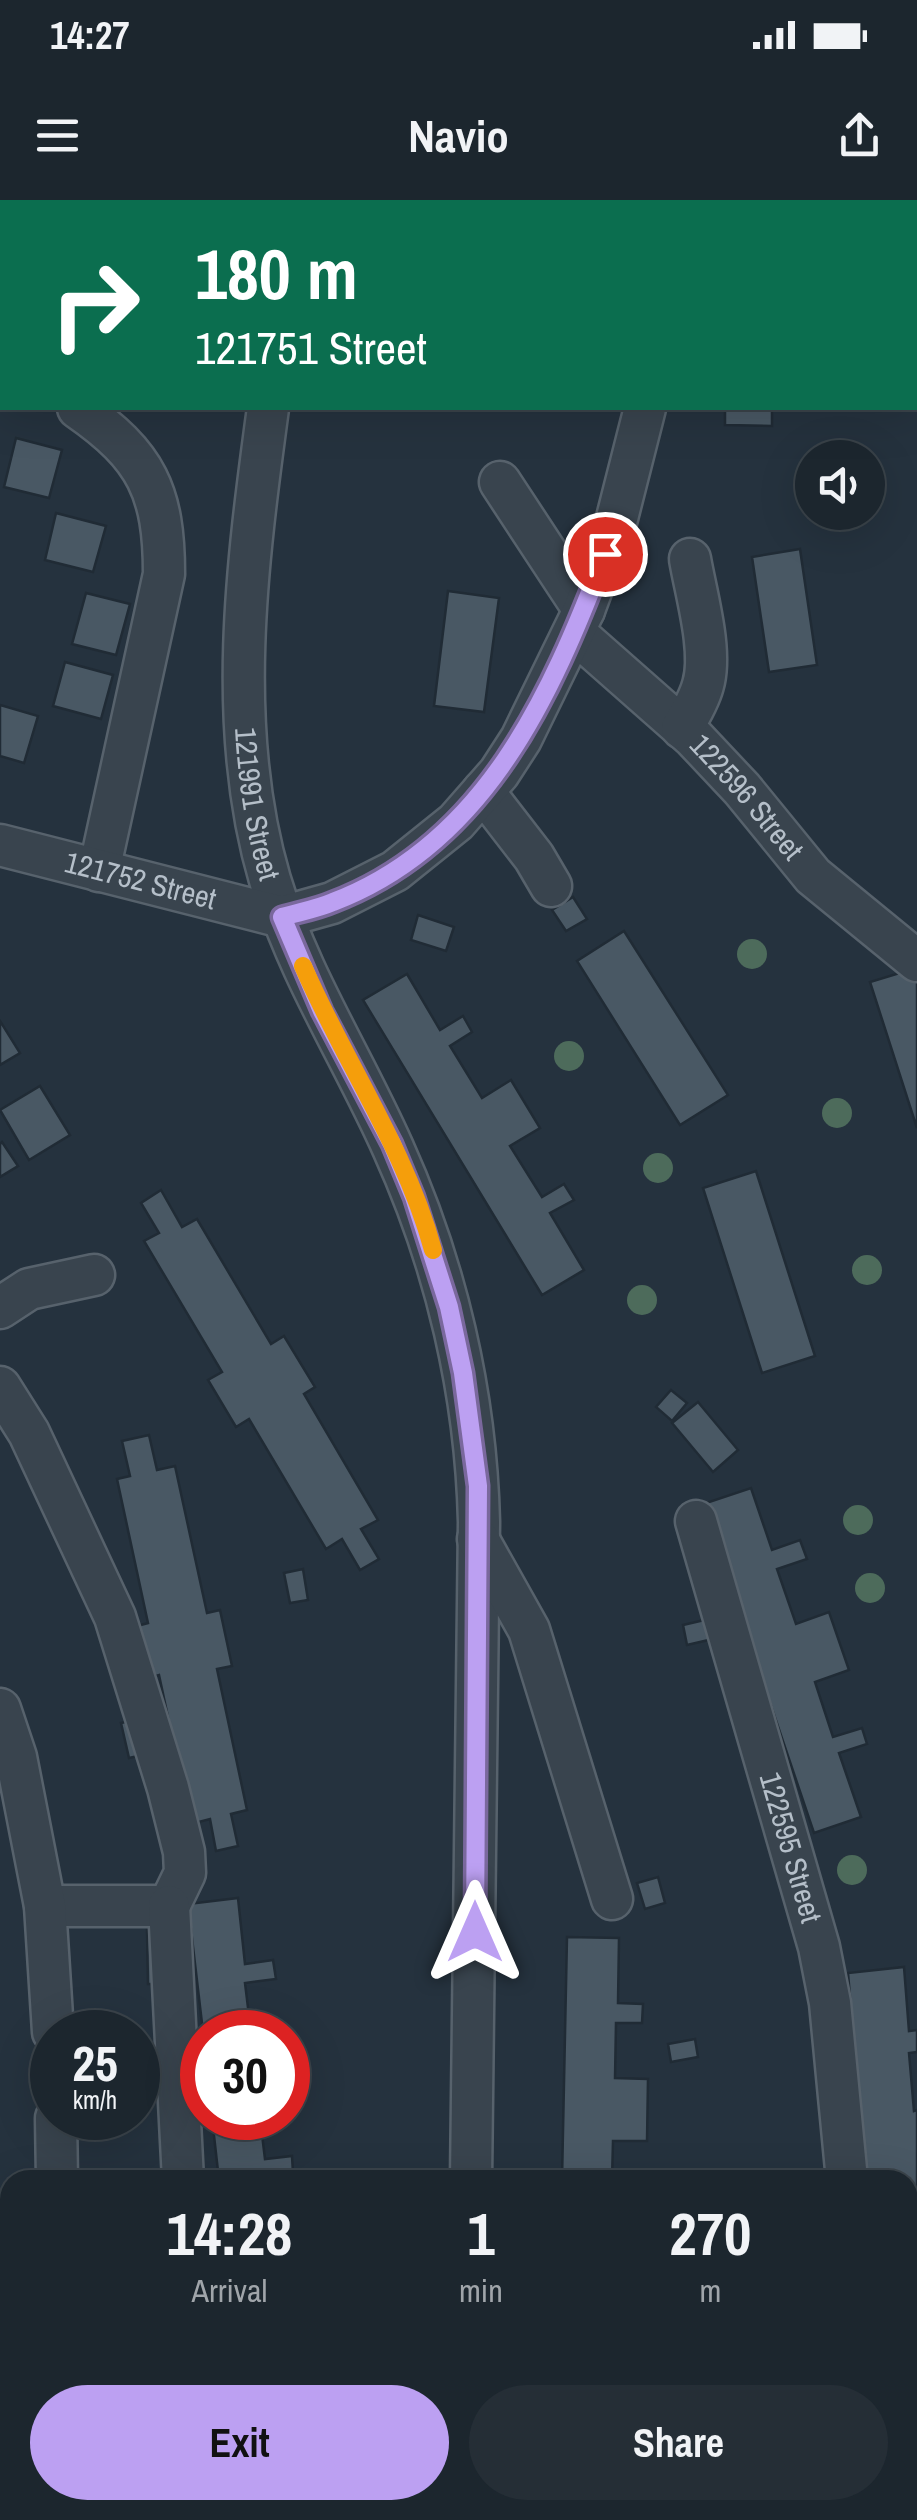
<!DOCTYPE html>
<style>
:root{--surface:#1c262e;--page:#252e36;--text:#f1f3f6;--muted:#a0a5aa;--line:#3a434a;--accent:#bca0f2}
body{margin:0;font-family:"Archivo Narrow",sans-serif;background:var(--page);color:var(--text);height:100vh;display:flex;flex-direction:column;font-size:38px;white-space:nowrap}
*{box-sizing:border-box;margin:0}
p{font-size:32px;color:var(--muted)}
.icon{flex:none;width:55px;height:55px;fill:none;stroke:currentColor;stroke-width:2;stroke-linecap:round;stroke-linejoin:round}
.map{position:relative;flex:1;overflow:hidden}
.drawer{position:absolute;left:0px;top:1970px;width:918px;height:350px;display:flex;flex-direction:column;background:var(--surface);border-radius:30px 30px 0 0;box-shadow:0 10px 40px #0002,0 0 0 2px var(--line)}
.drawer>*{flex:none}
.hud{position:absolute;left:0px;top:0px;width:918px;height:210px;box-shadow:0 10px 40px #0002,0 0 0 2px var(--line);background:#0b6e4f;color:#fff;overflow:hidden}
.tools{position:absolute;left:795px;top:240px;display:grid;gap:20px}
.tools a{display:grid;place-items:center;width:90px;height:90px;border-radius:50%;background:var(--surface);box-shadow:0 10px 40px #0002,0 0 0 2px var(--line);font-size:50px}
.speed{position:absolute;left:30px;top:1810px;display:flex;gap:20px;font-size:50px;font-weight:700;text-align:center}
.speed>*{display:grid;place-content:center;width:130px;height:130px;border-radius:50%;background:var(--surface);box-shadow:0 10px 40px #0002,0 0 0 2px var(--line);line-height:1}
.speed small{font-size:25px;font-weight:400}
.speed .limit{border:15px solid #d22;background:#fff;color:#111}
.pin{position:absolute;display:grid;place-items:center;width:85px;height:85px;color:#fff;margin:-42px;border:5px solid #fff;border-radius:50%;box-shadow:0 2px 10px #0007}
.me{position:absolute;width:110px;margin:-55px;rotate:0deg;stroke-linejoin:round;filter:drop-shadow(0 0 8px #0008)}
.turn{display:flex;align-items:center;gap:35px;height:210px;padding:0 30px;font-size:45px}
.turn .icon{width:130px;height:130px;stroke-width:2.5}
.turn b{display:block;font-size:70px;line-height:85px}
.eta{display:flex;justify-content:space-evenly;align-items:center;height:170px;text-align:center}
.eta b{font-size:60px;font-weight:800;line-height:70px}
.cta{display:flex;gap:20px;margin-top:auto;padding:20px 30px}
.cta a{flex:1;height:115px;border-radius:60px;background:var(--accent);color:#111;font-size:40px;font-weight:800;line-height:115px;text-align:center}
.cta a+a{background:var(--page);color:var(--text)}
.status{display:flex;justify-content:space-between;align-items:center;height:70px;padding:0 50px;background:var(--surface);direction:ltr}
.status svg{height:28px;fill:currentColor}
header{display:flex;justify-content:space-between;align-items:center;height:130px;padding:0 30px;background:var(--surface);font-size:45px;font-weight:800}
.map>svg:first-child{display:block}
.building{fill:#495864;stroke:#202b35;stroke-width:2.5}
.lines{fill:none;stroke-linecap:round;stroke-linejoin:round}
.minor-casing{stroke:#57626c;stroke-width:45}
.minor{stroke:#39444e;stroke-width:40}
.tree{fill:#4d6b5b}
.route-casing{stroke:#7a689d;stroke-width:25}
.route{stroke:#bca0f2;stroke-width:18}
.slow{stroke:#f59e0b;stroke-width:18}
.labels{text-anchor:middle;stroke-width:8;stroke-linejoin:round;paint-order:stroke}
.street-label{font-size:30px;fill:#b5bfc9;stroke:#1e2933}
</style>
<div class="status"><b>14:27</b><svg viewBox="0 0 49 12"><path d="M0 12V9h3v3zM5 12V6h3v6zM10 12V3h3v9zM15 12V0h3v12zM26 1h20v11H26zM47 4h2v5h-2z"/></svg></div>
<header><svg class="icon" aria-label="menu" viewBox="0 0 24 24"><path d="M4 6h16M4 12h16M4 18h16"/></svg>Navio<svg class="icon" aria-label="share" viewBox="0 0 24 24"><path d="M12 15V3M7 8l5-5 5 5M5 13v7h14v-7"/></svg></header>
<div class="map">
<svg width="917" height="2320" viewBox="0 0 917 2320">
<rect width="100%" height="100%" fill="#25323e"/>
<g class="building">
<path d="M 725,208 L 772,208 L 772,226 L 725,225 Z"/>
<path d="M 16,238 L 62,250 L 49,298 L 4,287 Z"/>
<path d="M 56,313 L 106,326 L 93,372 L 45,360 Z"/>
<path d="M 800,349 L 817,465 L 769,472 L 752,357 Z"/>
<path d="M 448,391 L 499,398 L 484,512 L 434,506 Z"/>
<path d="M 86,393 L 130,404 L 116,455 L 72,444 Z"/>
<path d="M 65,462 L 113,475 L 101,519 L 53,506 Z"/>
<path d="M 0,505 L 38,516 L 24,563 L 0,556 Z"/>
<path d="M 573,697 L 587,719 L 566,731 L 552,710 Z"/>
<path d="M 418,715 L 454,727 L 446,751 L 411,740 Z"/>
<path d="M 624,731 L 728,895 L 680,925 L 577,761 Z"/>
<path d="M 916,768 L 917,771 L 917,928 L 870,782 Z"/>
<path d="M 407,774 L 440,830 L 463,816 L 472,832 L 450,846 L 482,898 L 511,880 L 540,928 L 510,946 L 542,997 L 564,984 L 574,1000 L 550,1013 L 584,1070 L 542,1095 L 363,800 Z"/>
<path d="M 0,821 L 20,853 L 0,865 Z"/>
<path d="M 40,886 L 70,935 L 29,960 L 0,910 Z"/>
<path d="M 2,942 L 18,966 L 0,977 L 0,944 Z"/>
<path d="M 756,971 L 815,1156 L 762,1173 L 703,988 Z"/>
<path d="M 161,990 L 182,1027 L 197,1019 L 271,1144 L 284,1136 L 315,1187 L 304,1194 L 378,1320 L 361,1329 L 379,1359 L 360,1370 L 342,1339 L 326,1349 L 249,1219 L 236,1227 L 208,1180 L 222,1172 L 144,1041 L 159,1033 L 141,1003 Z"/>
<path d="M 671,1190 L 687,1203 L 672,1221 L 656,1207 Z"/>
<path d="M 698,1202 L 738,1250 L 713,1272 L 672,1223 Z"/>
<path d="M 149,1235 L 157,1270 L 175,1266 L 207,1413 L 220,1410 L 232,1466 L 217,1469 L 247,1610 L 231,1614 L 238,1646 L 216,1651 L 210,1619 L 191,1624 L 159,1475 L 148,1478 L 137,1426 L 148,1423 L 117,1279 L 130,1276 L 122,1241 Z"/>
<path d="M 751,1288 L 772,1350 L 800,1340 L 807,1359 L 777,1369 L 796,1424 L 829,1412 L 849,1470 L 815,1482 L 833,1537 L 862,1528 L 867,1544 L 839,1553 L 861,1617 L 814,1633 L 703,1304 Z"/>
<path d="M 303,1369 L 308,1400 L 290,1403 L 284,1373 Z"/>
<path d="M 713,1418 L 717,1438 L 687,1445 L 683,1425 Z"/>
<path d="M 139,1519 L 147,1554 L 129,1558 L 121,1523 Z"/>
<path d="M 658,1677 L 665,1703 L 645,1709 L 637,1683 Z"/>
<path d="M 238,1698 L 245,1764 L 273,1760 L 276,1779 L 245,1783 L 251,1832 L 203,1832 L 188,1704 Z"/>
<path d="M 147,1730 L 162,1730 L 164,1784 L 148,1784 Z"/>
<path d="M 567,1737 L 619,1738 L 618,1803 L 643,1804 L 642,1823 L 616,1823 L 615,1878 L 648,1879 L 647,1941 L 613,1941 L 612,1980 L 562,1980 Z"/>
<path d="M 904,1767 L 909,1831 L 917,1830 L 917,1852 L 909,1853 L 914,1911 L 917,1910 L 917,2113 L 908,2114 L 908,1980 L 866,1980 L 848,1773 Z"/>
<path d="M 288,1839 L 294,1895 L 288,1896 Z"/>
<path d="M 695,1839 L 698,1857 L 671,1862 L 668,1844 Z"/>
<path d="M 212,1918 L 260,1918 L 265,1959 L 292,1956 L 293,1973 L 267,1976 L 268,1980 L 219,1980 Z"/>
<path d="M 227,2310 L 311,2310 L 311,2316 L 227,2320 Z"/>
<path d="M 498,2310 L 547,2310 L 546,2316 L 580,2319 L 497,2320 Z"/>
<path d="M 708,2310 L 777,2310 L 786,2312 L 784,2320 L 705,2320 Z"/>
</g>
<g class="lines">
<defs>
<g id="minor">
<path d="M 271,0 L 271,2"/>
<path d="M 662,2 L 662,0"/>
<path d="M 0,169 L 2,170"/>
<path d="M 78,208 C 147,256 164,292 164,374 L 99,671"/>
<path id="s1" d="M 268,208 C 247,363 225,528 270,680 C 299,776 353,858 393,948 C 446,1065 476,1194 479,1322 L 471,1980"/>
<path d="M 500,282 L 584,410"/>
<path id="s2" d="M 575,433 L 694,538 L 742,589 L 813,676 L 917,761"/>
<path d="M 682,528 C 690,515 699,500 703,485 C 713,451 696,394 690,359"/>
<path d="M 483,591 L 534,657 L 551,686"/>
<path id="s3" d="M 0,645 L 282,717 L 332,703 L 395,671 L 456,622 L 499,573 L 521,539 L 584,410 L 615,326 L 645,208"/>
<path d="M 0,1108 L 29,1089 L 94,1075"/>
<path d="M 0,1187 L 29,1233 L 115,1417 L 168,1588 L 184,1652 L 185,1673 L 169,1706 L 45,1706"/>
<path id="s4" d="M 696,1321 L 819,1747 L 830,1803 L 847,1980"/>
<path d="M 478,1339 L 529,1430 L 612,1699"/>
<path d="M 0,1509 L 16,1557 L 45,1706 L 53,1832"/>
<path d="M 169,1706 L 183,1980"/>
<path d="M 56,1918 L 57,1980"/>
<path d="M 908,2207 L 917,2227"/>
<path d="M 64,2310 L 64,2320"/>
<path d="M 202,2310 L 203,2320"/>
<path d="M 441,2320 L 442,2310"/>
</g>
</defs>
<use href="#minor" class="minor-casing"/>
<use href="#minor" class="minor"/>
</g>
<g class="tree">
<circle cx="752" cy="754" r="15"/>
<circle cx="569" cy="856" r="15"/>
<circle cx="837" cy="913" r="15"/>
<circle cx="658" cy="968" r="15"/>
<circle cx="867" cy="1070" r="15"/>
<circle cx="642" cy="1100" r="15"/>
<circle cx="858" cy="1320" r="15"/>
<circle cx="870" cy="1388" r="15"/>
<circle cx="852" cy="1670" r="15"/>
</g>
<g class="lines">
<defs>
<path id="route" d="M 475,1732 L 478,1286 L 463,1173 L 449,1107 L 414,997 L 392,944 L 322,811 L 282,717 C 299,712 317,709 333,702 C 485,644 551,496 605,354"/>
</defs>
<use href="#route" class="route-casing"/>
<use href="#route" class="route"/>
<path class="slow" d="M 303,766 C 344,861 406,950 433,1050"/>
</g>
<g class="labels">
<g class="street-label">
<text dy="10" stroke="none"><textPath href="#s2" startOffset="238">122596 Street</textPath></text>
<text dy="10" stroke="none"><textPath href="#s1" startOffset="398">121991 Street</textPath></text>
<text dy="10" stroke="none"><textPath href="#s3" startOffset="145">121752 Street</textPath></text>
<text dy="10" stroke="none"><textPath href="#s4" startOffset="340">122595 Street</textPath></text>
</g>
</g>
</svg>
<div class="tools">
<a><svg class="icon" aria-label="sound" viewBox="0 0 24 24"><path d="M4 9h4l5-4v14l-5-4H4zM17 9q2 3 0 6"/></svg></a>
</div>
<div class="speed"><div>25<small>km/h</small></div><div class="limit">30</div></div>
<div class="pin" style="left:605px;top:354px;background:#d93025"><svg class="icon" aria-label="arrive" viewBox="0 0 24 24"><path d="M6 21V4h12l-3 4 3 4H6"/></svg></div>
<svg class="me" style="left:475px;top:1732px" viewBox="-20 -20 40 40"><path d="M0-17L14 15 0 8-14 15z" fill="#bca0f2" stroke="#fff" stroke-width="4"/></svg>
<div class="hud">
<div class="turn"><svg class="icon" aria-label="right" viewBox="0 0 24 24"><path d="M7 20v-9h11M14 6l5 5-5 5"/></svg><div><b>180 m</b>121751 Street</div></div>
</div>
<section class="drawer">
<div class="eta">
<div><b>14:28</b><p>Arrival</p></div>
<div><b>1</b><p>min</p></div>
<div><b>270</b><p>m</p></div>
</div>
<div class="cta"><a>Exit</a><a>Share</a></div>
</section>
</div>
